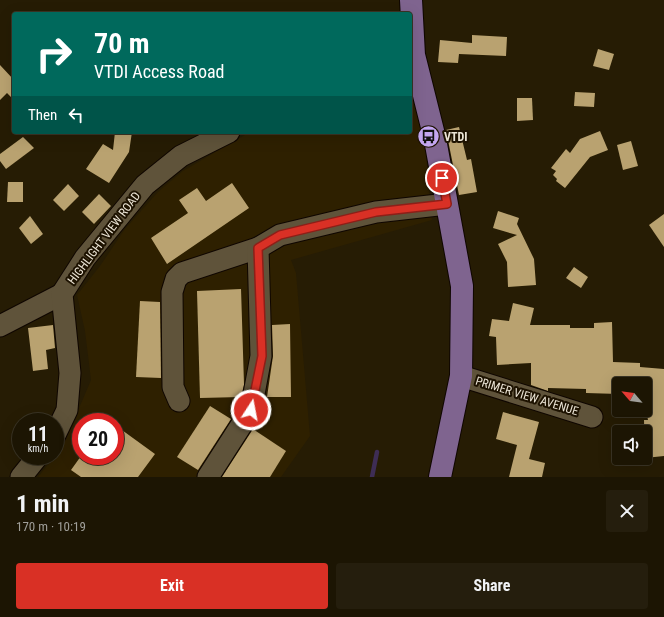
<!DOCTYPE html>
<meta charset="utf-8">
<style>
:root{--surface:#1c1503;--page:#251e0d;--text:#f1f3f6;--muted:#a09f9a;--line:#3a3425;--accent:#d93025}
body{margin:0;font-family:"Roboto Condensed",sans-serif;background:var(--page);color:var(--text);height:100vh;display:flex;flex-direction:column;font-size:15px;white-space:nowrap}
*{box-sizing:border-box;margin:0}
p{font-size:13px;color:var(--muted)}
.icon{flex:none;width:22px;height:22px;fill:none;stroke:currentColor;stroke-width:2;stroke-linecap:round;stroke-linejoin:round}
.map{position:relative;height:477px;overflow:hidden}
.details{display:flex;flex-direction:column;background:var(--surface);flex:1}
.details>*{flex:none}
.top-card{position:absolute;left:12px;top:12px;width:400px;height:122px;border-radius:4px;box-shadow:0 4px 16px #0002,0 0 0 1px var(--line);background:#00695c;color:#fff;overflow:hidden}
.needle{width:26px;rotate:298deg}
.tools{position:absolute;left:612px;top:377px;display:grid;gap:8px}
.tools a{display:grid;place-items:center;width:40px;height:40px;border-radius:4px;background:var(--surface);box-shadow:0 4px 16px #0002,0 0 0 1px var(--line);font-size:20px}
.speed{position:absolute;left:12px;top:413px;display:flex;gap:8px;font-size:20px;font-weight:700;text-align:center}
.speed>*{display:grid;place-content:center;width:52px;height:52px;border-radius:50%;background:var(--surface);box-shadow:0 4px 16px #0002,0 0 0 1px var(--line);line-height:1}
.speed small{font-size:10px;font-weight:400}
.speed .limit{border:6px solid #d22;background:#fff;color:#111}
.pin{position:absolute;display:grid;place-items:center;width:34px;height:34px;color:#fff;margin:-17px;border:2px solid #fff;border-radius:50%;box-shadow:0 1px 4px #0007}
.me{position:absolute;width:44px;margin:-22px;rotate:11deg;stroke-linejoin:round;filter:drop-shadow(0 0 3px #0008)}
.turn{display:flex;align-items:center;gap:14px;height:84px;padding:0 16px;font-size:18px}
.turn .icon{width:52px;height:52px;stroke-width:2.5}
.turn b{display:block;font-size:28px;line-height:34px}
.then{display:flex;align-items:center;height:38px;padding:0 16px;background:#0003;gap:8px;font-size:15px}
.round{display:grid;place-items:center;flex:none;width:42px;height:42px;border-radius:4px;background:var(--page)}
.summary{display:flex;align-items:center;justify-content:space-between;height:68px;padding:0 16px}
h1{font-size:24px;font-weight:700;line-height:30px}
.cta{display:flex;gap:8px;margin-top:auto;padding:8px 16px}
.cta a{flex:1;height:46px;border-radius:4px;background:var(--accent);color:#fff;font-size:16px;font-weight:700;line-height:46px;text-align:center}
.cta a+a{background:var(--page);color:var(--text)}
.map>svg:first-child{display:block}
.built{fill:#2e2000;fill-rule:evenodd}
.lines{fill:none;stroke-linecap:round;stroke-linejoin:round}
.stream{stroke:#3e2d55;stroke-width:4.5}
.building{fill:#b9a270}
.minor-casing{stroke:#0f0600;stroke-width:23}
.major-casing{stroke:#0f0600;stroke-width:24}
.minor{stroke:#5f533a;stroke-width:21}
.major{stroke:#7f648f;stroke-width:22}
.route-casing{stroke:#8d1f18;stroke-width:10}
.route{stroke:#d93025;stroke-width:7}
.labels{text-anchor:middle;stroke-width:4;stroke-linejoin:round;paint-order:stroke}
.poi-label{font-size:12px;font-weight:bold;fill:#ece5d6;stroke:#1d1200;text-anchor:start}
.street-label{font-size:12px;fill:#ece5d6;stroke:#1d1200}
</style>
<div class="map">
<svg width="664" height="477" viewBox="0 0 664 477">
<rect width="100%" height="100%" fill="#261c04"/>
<path class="built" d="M 418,67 L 432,220 L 291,260 L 296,273 L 310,436 L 281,477 L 38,477 L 63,446 L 91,380 L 85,331 L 77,295 L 100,266 L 125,229 L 158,192 L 183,171 L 250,132 L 410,132 L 410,70 ZM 81,422 L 115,422 L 115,456 L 81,456 Z"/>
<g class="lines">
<path class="stream" d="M 372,477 L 377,452"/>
</g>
<g class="building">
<path d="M 472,35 L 507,37 L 506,56 L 459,54 L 458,63 L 438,62 L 440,40 L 472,43 Z"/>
<path d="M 598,49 L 614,54 L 609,70 L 593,66 Z"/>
<path d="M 0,65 L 14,80 L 14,100 L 7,93 L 0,100 Z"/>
<path d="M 575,92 L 595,93 L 594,107 L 574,106 Z"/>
<path d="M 517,98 L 532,98 L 533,120 L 517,121 Z"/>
<path d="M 459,127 L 467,160 L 471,159 L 477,192 L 459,195 L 446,130 Z"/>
<path d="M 600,131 L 608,150 L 590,157 L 565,188 L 556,181 L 557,179 L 553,175 L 556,171 L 551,168 L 566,149 L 570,153 L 580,139 Z"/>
<path d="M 115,132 L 132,132 L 129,152 L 109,183 L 86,169 L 103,144 L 113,150 Z"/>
<path d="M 23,137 L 34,148 L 6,169 L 0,161 L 0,154 Z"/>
<path d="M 631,141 L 638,166 L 623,170 L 617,145 Z"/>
<path d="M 8,182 L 23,182 L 23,202 L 7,202 Z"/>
<path d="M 232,183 L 249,208 L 167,264 L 151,238 L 188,213 L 179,200 L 197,188 L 206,201 Z"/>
<path d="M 68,184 L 79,196 L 64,211 L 53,200 Z"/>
<path d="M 99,194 L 111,206 L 94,224 L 82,212 Z"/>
<path d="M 498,211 L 519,218 L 517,224 L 534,259 L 536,285 L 508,287 L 507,262 L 498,244 L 517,235 L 493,228 Z"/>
<path d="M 664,214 L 664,247 L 649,225 Z"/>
<path d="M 30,216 L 43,234 L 31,244 L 19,228 Z"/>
<path d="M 574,267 L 588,277 L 581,288 L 566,278 Z"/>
<path d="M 241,289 L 244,385 L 241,397 L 200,398 L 197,291 Z"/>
<path d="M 140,301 L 160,302 L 161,378 L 136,377 Z"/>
<path d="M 513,303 L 534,308 L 530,325 L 570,325 L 570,328 L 594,328 L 594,323 L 612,322 L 613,362 L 640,363 L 640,367 L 664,369 L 664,456 L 645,458 L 644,420 L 648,420 L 647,415 L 651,415 L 651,384 L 619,384 L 619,394 L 586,393 L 586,389 L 548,388 L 548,391 L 531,385 L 531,363 L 497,365 L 496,337 L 489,336 L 492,319 L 509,321 Z"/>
<path d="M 290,324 L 291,397 L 267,397 L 273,356 L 272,325 Z"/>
<path d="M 53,325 L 55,348 L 46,350 L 48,369 L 33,371 L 28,328 Z"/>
<path d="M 210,406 L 231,419 L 198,470 L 177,457 Z"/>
<path d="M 503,412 L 539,422 L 529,459 L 545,463 L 542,477 L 509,477 L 517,445 L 496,439 Z"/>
<path d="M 115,425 L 155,454 L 138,477 L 81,477 L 71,470 L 81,456 L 115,456 Z"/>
<path d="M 253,429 L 286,451 L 270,477 L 222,477 Z"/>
</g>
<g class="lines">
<defs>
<g id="minor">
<path d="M 0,326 L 62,294"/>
<path d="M 461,376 L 592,417"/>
<path d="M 179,401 L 173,387 L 172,292 L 176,279 L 182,273 L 258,248 L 280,235 L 376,212 L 447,204"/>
<path d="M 55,435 L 67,410 L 70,373 L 62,294 L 85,258 L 145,185 L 181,156 L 229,132"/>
<path d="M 21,477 L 38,456"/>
<path d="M 208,477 L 251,410 L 261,356 L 258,248"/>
</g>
<path id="major" d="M 411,0 L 414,55 L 435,139 L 462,286 L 461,376 L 440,477"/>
</defs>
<use href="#minor" class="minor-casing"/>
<use href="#major" class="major-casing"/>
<use href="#minor" class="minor"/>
<use href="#major" class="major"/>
</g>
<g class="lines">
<defs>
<path id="route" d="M 251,410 L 262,356 L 258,248 L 280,235 L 376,212 L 447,204 L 442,178"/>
</defs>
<use href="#route" class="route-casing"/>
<use href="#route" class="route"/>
</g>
<defs>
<symbol id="bus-disc" viewBox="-11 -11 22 22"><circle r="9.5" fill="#c4a7f1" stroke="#1d1200"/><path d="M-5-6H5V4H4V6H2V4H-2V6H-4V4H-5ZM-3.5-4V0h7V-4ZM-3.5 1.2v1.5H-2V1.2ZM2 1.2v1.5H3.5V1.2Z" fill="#111"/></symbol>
</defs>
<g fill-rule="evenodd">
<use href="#bus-disc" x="416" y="124" width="25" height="25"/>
</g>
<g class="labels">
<g class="poi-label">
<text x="444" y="141">VTDI</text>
</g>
<g class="street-label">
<text transform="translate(104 238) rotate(-53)" y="4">HIGHLIGHT VIEW ROAD</text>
<text transform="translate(527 396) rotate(17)" y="4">PRIMER VIEW AVENUE</text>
</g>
</g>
</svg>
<div class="tools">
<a><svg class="needle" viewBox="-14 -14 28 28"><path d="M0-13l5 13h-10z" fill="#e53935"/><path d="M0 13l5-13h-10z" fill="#a09f9a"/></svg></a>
<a><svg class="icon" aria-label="sound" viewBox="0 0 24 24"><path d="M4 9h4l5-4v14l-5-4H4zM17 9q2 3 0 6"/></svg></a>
</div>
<div class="speed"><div>11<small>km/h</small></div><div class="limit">20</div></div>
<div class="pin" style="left:442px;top:178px;background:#d93025"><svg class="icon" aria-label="arrive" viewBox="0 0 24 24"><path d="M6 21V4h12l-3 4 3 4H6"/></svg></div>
<svg class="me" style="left:251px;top:410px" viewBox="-20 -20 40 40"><circle r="17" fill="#d93025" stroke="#fff" stroke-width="3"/><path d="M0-11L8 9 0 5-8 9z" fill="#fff"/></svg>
<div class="top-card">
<div class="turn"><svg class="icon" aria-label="right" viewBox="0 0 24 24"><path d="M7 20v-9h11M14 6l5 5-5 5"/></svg><div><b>70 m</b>VTDI Access Road</div></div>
<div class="then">Then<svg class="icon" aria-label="left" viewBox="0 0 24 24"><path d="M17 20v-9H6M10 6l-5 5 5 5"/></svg></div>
</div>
</div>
<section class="details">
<div class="summary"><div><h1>1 min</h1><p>170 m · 10:19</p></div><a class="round"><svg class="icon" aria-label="close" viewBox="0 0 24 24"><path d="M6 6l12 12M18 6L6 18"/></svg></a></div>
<div class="cta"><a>Exit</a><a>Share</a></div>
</section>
